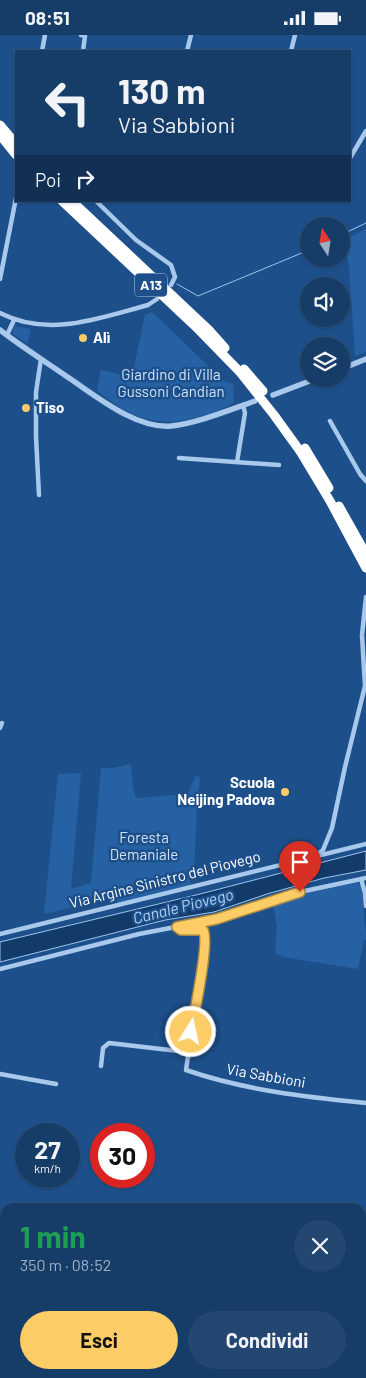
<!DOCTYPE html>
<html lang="it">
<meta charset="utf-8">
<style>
:root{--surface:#163c68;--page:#234771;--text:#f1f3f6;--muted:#9eadc0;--line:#35567c;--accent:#fccc67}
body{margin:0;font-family:Barlow,sans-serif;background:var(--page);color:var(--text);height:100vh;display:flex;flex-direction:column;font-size:19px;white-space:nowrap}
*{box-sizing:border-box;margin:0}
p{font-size:16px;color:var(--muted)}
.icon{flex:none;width:28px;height:28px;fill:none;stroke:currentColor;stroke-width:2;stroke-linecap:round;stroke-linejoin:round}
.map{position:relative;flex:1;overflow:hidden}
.details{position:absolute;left:0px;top:1168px;width:366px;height:176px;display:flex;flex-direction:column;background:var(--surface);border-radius:15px 15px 0 0;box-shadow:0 1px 4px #0004,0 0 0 1px var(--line)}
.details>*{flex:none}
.top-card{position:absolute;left:15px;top:15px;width:336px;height:152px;border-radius:0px;box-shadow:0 1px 4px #0004,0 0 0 1px var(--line);background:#163c68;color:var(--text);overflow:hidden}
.needle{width:32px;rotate:348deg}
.tools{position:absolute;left:300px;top:182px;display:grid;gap:10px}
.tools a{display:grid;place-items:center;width:50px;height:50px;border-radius:50%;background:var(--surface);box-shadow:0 1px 4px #0004,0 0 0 1px var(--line);font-size:25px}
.speed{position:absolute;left:15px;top:1088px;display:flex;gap:10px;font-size:25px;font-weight:700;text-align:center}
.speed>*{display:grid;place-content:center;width:65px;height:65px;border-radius:50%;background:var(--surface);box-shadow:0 1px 4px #0004,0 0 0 1px var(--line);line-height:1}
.speed small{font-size:12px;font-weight:400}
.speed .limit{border:8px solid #d22;background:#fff;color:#111}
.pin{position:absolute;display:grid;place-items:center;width:42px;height:42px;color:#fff;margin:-51px -21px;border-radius:50% 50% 50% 0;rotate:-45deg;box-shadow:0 0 5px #0007}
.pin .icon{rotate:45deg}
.me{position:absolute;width:55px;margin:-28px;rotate:10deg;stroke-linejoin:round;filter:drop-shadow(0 0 4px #0008)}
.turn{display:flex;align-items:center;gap:18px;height:105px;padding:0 20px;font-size:22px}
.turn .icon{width:65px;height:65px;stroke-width:2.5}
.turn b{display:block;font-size:35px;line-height:42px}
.then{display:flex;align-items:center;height:48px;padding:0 20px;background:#0003;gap:10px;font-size:19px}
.round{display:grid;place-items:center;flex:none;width:52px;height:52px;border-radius:26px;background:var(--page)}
.head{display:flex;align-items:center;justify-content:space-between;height:85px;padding:0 20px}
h1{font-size:30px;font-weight:700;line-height:38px;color:#1e9e55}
.action{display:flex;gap:10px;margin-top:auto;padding:10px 20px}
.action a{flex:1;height:58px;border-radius:30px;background:var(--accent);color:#111;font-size:20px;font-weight:700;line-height:58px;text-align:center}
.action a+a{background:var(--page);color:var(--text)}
.status{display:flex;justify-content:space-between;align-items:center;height:35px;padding:0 25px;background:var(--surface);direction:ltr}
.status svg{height:14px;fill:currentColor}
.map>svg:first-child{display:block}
.green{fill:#2662a3}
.water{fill:#133b69;stroke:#9cc4ee}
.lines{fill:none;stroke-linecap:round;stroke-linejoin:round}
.stream{stroke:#9cc4ee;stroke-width:1}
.minor{stroke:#a8c9ec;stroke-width:4.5}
.tertiary{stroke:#a8c9ec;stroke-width:5.5}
.motorway{stroke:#fff;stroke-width:9}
.motorway-bridge{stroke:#fff;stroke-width:9}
.route-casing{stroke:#a48543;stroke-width:12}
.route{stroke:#fccc67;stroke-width:9}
.poi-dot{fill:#fccc67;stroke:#1d508b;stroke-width:2}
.labels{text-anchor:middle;stroke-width:5;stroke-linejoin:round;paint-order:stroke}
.shield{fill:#1d508b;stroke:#bbcadc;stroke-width:1}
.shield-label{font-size:14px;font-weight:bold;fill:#fff}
.poi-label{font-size:15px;font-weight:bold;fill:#fff;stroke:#1d508b;text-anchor:start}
.park-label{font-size:15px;fill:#cee2f9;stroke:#1d508b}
.street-label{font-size:15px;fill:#fff;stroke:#1d508b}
.water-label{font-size:16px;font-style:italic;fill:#b4d3f3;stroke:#1d508b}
</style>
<div class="status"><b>08:51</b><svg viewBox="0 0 49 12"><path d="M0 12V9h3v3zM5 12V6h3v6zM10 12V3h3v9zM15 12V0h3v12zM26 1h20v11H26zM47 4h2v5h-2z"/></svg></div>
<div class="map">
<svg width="366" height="1343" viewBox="0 0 366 1343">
<rect width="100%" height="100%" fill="#1d508b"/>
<g class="green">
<path d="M 366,194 L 366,317 L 355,321 L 349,232 L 344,205 Z"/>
<path d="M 152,277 L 224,346 L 233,349 L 234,368 C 198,386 162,395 126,376 C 115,371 107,362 97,356 L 101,335 L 132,342 L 145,280 Z"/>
<path d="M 15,291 L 31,294 L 27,309 L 14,299 L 13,294 Z"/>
<path d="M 131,729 L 133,753 L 136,763 L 187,759 L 196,741 L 200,742 L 197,772 L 194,837 L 189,844 L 192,851 L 119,870 L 116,863 L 44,879 L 58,739 L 81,738 L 71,854 L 91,848 L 101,733 L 112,733 Z"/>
<path d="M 356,847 L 360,850 L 362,855 L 366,900 L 366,905 L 364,905 L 358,934 L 283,922 L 275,918 L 277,892 L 273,868 L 303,859 Z"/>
</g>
<path class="water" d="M 366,816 L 366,835 L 324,843 L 267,859 L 214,877 L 165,885 L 0,927 L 0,907 L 200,859 Z"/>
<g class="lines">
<g class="stream">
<path d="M 341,200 L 366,188"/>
<path d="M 177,249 L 198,261 L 309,215"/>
</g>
<g class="minor">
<path d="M 81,0 L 85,1 L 83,16"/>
<path d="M 42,16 L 45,0"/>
<path d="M 187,16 L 191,0"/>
<path d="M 291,16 L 295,0"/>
<path d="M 350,123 L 366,96"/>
<path d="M 96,166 L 136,205 L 171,230 L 175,242 L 171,250"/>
<path d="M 0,244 L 16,163"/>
<path d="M 0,278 C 49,303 99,283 148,270 L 157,264"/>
<path d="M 7,300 L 14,285"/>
<path d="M 330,386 L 360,439 L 366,446"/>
<path d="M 179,423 L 279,430"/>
<path d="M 237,427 L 245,378 L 243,370"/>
<path d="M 39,460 L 36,402 L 36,357 L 41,324"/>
<path d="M 0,693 L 2,688"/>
<path d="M 316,820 L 323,815 L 332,793 L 345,732 L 365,651 L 362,600 L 366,562"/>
<path d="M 361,844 L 365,858 L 366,871"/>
<path d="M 177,892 L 179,895 L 203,895 L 206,900 L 186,1035 C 244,1055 305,1062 366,1068"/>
<path d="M 0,899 L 366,809"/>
<path d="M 0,934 L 139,899 L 217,884 L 300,857 L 366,843"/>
<path d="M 101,1031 L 103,1013 L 109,1008 L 187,1017"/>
<path d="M 0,1039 L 56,1049"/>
<path d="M 0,1313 L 5,1313"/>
<path d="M 151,1339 L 164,1343"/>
<path d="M 53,1343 L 53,1339"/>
</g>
<g class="tertiary">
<path d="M 0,295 C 22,312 46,327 69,343 C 96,361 136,394 171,391 C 198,388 229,375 255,366"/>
<path d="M 341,334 L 366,324"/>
<path d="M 273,360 L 315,344"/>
</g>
<g class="motorway">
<path d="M 0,90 L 16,109"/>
<path d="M 0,100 L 16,120"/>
<path d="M 62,166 L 198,294 L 239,336"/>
<path d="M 72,166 L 209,295 L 225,313"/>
<path d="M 305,413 L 329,453"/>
<path d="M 300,416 L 330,466 L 366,533"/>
<path d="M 339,471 L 366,519"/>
</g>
<g class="motorway-bridge">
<path d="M 244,334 L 263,356"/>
<path d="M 239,336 L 274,380 L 300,416"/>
</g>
</g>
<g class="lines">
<defs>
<path id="route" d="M 191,997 C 194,980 210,905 203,895 L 181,895 L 177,892 L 217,884 L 300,857"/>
</defs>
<use href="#route" class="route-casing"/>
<use href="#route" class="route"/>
</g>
<g class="poi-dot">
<circle cx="83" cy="303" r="5"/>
<circle cx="26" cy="373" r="5"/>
<circle cx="285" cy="757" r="5"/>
</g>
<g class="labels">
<rect class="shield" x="135" y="238.5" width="32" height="23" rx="4"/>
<g class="shield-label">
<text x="151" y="255">A13</text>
</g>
<g class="poi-label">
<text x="93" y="308">Alì</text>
<text x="36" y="378">Tiso</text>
<text x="275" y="753" text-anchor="end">Scuola<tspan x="275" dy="17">Neijing Padova</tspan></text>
</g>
<g class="park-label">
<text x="171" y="345">Giardino di Villa<tspan x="171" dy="17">Gussoni Candian</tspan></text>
<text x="144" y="808">Foresta<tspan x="144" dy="17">Demaniale</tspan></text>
</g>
<g class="street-label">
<text transform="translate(165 845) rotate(-14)" y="5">Via Argine Sinistro del Piovego</text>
<text transform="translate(266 1041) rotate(10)" y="5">Via Sabbioni</text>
</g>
<g class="water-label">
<text transform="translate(183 871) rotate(-14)" y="6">Canale Piovego</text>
</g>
</g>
</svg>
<div class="tools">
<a><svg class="needle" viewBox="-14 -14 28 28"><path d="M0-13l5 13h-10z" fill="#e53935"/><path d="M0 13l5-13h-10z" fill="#9eadc0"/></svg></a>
<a><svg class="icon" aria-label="sound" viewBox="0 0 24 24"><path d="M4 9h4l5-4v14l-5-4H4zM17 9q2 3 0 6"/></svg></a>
<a><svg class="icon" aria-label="layers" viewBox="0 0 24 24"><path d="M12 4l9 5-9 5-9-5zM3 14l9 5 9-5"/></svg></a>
</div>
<div class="speed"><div>27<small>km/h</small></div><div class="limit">30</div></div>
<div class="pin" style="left:300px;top:857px;background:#d93025"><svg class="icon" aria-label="arrive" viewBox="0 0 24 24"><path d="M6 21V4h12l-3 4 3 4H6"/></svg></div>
<svg class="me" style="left:191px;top:997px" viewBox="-20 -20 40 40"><circle r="17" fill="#fccc67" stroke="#fff" stroke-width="3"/><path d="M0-11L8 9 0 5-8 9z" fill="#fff"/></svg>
<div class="top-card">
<div class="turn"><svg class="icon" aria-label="left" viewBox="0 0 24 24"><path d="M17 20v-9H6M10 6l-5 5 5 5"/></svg><div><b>130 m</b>Via Sabbioni</div></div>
<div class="then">Poi<svg class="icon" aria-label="right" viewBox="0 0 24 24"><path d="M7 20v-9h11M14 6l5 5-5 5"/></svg></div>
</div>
<section class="details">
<div class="head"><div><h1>1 min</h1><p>350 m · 08:52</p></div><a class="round"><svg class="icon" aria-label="close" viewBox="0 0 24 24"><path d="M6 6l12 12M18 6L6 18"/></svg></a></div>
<div class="action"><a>Esci</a><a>Condividi</a></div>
</section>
</div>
